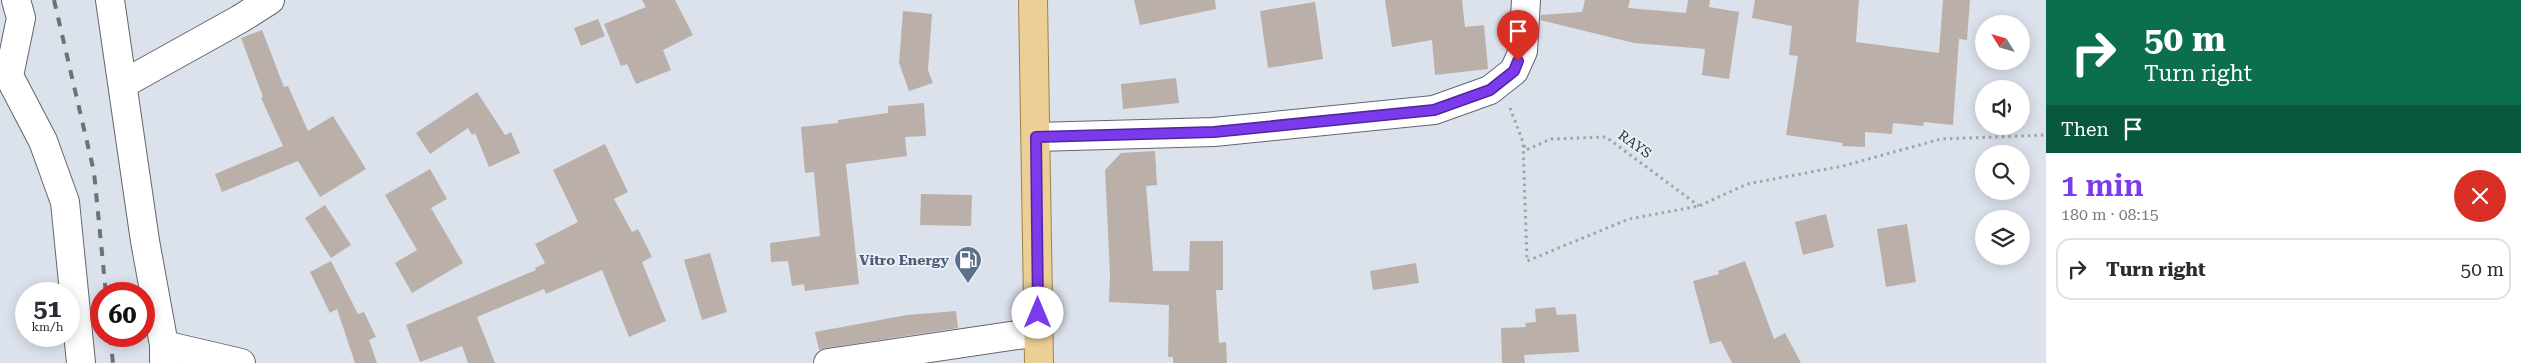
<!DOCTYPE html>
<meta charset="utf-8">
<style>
:root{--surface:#fff;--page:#f7f7f7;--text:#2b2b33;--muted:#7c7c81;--line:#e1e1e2;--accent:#7c3aed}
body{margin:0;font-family:"Roboto Serif",serif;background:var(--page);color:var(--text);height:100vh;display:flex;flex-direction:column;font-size:19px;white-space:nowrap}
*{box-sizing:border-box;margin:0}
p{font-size:16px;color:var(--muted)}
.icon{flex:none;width:28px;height:28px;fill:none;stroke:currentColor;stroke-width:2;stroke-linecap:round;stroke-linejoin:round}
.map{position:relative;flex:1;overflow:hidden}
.drawer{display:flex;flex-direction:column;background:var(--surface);width:475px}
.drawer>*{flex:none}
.guide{background:#0b6e4f;color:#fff;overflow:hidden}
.needle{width:32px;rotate:307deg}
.tools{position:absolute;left:1975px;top:15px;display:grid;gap:10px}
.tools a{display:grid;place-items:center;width:55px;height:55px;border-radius:50%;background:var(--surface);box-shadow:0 2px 12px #0003;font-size:25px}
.speed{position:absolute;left:15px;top:282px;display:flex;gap:10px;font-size:25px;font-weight:700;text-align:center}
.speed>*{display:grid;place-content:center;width:65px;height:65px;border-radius:50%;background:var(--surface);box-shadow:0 2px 12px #0003;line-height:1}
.speed small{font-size:12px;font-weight:400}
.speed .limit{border:8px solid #d22;background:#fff;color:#111}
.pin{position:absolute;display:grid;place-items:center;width:42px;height:42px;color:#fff;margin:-51px -21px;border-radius:50% 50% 50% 0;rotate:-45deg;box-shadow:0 0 5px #0007}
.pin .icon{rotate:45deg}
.me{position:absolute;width:55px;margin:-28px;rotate:0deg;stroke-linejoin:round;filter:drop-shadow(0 0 4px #0008)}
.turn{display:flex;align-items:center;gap:18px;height:105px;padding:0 15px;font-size:22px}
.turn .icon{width:65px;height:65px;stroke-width:2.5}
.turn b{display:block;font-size:35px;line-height:42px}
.then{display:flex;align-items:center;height:48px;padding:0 15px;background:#0003;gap:10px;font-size:19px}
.round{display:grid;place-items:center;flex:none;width:52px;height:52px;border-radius:26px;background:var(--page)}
.head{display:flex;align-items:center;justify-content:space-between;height:85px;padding:0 15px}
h1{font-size:30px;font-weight:600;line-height:38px;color:var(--accent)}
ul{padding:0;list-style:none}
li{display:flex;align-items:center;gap:15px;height:62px;margin:0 10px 8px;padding:0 5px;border:2px solid var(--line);border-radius:15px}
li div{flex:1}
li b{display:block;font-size:19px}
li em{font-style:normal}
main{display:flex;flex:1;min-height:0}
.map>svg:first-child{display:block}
.building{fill:#bbafa9}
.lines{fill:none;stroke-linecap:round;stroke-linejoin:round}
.street-casing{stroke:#626670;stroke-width:30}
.primary-casing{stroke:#9f8246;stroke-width:30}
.path{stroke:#9fa4ac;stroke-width:3;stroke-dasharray:2.5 4;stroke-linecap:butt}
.street{stroke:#fff;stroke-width:28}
.primary{stroke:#ebcf96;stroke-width:28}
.rail{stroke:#6d7178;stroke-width:4;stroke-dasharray:9 9;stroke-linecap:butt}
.route-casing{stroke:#51269a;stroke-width:12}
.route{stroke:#7c3aed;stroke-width:9}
.labels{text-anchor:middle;stroke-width:4;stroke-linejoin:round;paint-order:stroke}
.street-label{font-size:14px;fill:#2c2f33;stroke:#e9eff9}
.service-label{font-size:14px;font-weight:bold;fill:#4e5e75;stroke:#e9eff9;text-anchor:end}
</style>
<main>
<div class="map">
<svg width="2046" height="363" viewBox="0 0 2046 363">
<rect width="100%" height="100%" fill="#dce2ec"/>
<g class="building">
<path d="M 642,0 L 675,0 L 693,35 L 663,50 L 671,70 L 636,84 L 627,64 L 621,66 L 604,24 L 646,7 Z"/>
<path d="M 1134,0 L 1215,0 L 1216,9 L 1140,25 Z"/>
<path d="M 1385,0 L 1462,0 L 1465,27 L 1484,25 L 1488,69 L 1435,75 L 1432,40 L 1392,47 Z"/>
<path d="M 1585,0 L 1630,0 L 1628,8 L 1686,13 L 1688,0 L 1710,0 L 1709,7 L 1739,12 L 1729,79 L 1702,75 L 1705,49 L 1634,43 L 1540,20 L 1541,15 L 1582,12 Z"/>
<path d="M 1755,0 L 1859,0 L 1856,42 L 1939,53 L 1943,0 L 1970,0 L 1967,40 L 1959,39 L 1953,125 L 1924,122 L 1923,126 L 1893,123 L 1892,134 L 1865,132 L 1865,147 L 1842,146 L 1843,143 L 1786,135 L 1798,56 L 1789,55 L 1792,26 L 1752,18 Z"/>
<path d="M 1315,2 L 1323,59 L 1268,68 L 1260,11 Z"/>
<path d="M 903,11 L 932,14 L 928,70 L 933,83 L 909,91 L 899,63 Z"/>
<path d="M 598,19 L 605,36 L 581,46 L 574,28 Z"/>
<path d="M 262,30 L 284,87 L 288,86 L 308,131 L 333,116 L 366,169 L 320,197 L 298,161 L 222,192 L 215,174 L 283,146 L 261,98 L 263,97 L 241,38 Z"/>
<path d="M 1176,78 L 1179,103 L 1123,109 L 1121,84 Z"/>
<path d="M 477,92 L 505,135 L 511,132 L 520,153 L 489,167 L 475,133 L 472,135 L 468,128 L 430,154 L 416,133 Z"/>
<path d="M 924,103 L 926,136 L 905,137 L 907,156 L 846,164 L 859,284 L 805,291 L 804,284 L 792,286 L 788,261 L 771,262 L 770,243 L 820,236 L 814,172 L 805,173 L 801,127 L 838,123 L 838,120 L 888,113 L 888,106 Z"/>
<path d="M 605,144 L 628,192 L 614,199 L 632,232 L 638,229 L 652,257 L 642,262 L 666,321 L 629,337 L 602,270 L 546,294 L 544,289 L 477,317 L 495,363 L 468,363 L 462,346 L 420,362 L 406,325 L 536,270 L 535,268 L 545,263 L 535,244 L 578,222 L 553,170 Z"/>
<path d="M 1155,151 L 1157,185 L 1146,186 L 1153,271 L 1189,271 L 1190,241 L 1223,241 L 1223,290 L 1216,290 L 1219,343 L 1226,342 L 1227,363 L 1173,363 L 1173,357 L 1168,357 L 1169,305 L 1109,302 L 1110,274 L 1105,170 L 1121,153 Z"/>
<path d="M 430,169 L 447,199 L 431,208 L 463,263 L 412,293 L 395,263 L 417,250 L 385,195 Z"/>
<path d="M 921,194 L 972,195 L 971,226 L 920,225 Z"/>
<path d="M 325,205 L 351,245 L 331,258 L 305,218 Z"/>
<path d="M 1826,214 L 1834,247 L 1803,255 L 1795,222 Z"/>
<path d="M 1907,224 L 1916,282 L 1886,287 L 1877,229 Z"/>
<path d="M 710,253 L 727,312 L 702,320 L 684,260 Z"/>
<path d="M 331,261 L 358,314 L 364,312 L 376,337 L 369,340 L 377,363 L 355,363 L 337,309 L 330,313 L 310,272 Z"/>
<path d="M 1745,261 L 1774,339 L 1785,333 L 1801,363 L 1732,363 L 1721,341 L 1710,344 L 1693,281 L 1719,274 L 1718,271 Z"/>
<path d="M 1416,263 L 1419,283 L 1373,290 L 1370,271 Z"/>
<path d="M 1555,307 L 1557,315 L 1576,314 L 1579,352 L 1524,355 L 1525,363 L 1502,363 L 1501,328 L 1526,327 L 1525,323 L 1536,322 L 1535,309 Z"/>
<path d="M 956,311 L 958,328 L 826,348 L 819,350 L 815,332 L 907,315 Z"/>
</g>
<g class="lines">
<defs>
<g id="street">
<path d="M 16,0 L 21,18 L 9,76 L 43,141 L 65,202 L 81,363"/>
<path d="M 110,0 L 145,241 L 164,345 L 164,363"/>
<path d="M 123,84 L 240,19 L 270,0"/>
<path d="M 1036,137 L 1214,132 L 1434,110 L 1490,90 L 1514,71 L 1523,51 L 1526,0"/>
<path d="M 164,345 L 241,363"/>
<path d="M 828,363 L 1038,332"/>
</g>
<path id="primary" d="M 1033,0 L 1039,363"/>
</defs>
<use href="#street" class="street-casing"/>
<use href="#primary" class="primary-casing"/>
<g class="path">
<path d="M 1510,108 L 1523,142 L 1527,261 L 1629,219 L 1699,206 L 1747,184 L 1843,166 L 1941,139 L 2046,135"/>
<path d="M 1524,145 L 1526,150 L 1551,139 L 1606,137 L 1699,206"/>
</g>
<use href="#street" class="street"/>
<use href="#primary" class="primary"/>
<g class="rail">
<path d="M 54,0 L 94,172 L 106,294"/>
<path d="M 110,336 L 113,363"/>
</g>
</g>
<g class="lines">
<defs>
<path id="route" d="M 1038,313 L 1036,137 L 1214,132 L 1434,110 L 1490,90 L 1514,71 L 1518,61"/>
</defs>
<use href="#route" class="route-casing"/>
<use href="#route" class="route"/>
</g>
<defs>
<symbol id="fuel-pin" viewBox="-11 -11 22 30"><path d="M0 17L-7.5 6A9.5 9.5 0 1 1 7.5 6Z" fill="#5c6f8a" stroke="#e9eff9"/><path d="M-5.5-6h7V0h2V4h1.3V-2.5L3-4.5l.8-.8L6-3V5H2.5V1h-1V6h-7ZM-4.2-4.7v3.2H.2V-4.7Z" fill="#fff"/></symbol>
</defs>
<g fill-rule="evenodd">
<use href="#fuel-pin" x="952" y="244" width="32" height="43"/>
</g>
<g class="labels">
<g class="street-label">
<text transform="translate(1635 144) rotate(36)" y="5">RAYS</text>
</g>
<g class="service-label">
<text x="949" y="265">Vitro Energy</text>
</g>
</g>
</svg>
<div class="tools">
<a><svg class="needle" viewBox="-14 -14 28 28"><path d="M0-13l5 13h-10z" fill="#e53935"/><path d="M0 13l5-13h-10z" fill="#7c7c81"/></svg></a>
<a><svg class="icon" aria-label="sound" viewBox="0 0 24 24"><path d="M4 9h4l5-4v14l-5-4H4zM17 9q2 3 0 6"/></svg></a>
<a><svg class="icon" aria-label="search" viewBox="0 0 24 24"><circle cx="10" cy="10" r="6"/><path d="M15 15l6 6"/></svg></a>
<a><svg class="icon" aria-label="layers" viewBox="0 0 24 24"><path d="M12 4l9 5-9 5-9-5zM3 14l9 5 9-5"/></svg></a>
</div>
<div class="speed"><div>51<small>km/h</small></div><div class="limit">60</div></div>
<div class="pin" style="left:1518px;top:61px;background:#d93025"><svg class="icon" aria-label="arrive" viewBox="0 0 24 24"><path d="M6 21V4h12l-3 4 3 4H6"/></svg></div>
<svg class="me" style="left:1038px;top:313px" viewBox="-20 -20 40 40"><circle r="19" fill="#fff"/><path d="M0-13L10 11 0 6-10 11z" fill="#7c3aed"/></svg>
</div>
<section class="drawer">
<div class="guide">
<div class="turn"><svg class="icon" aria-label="right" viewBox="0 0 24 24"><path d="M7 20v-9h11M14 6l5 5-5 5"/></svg><div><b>50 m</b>Turn right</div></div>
<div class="then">Then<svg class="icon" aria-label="arrive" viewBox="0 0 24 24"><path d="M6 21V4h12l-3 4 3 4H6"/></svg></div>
</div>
<div class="head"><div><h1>1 min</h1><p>180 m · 08:15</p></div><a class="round" style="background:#d93025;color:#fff"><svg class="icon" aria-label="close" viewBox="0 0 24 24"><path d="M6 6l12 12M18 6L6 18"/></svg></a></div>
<ul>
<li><svg class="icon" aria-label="right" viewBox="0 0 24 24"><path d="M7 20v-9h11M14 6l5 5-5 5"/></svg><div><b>Turn right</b></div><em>50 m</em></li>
</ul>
</section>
</main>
